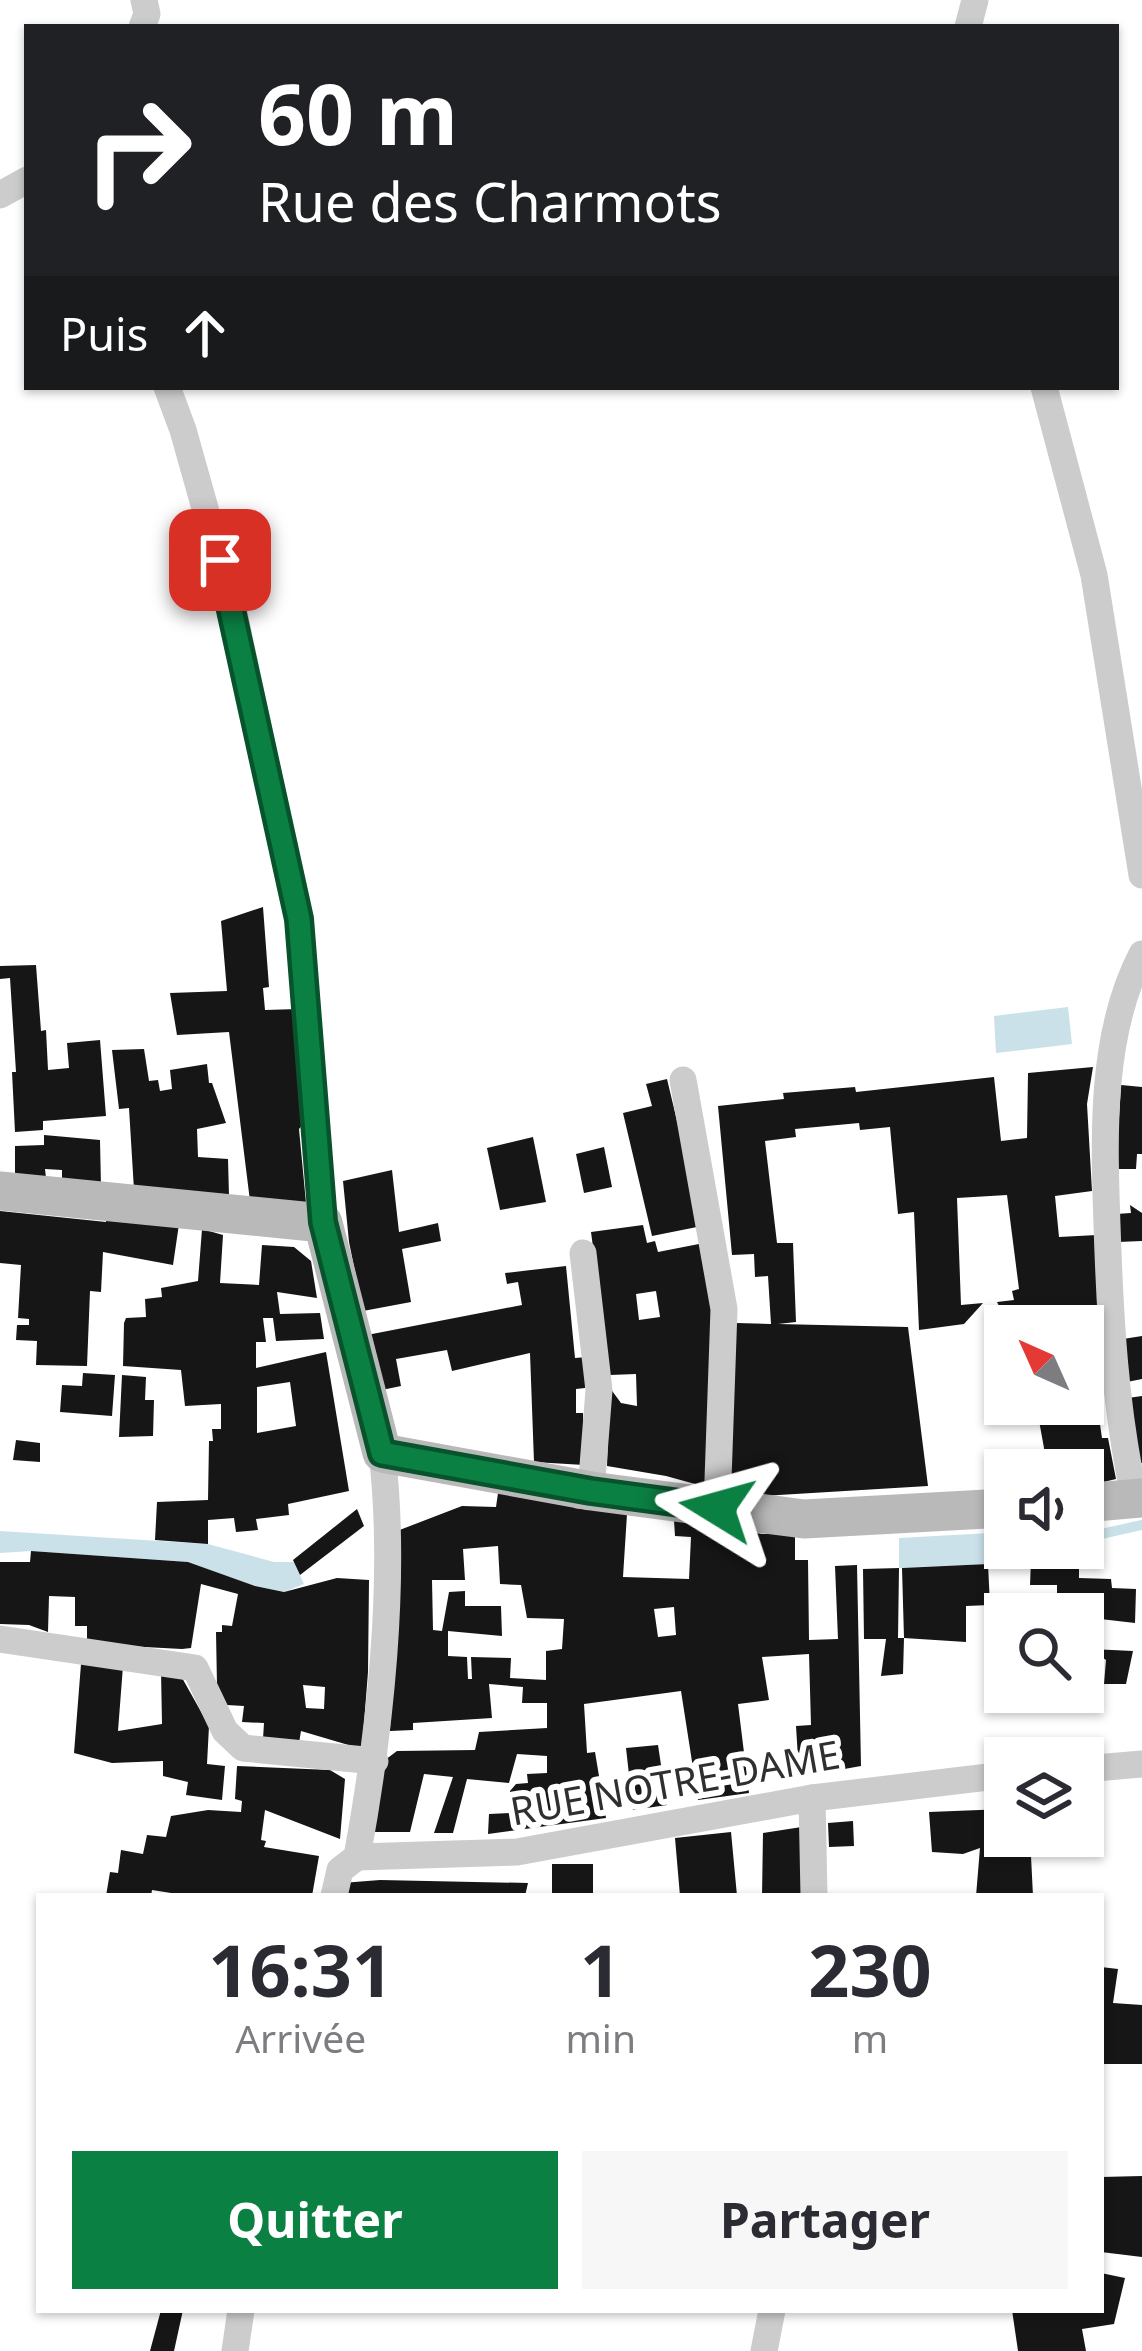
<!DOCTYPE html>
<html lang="fr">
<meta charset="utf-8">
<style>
:root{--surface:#fff;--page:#f7f7f7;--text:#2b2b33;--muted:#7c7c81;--accent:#0b8043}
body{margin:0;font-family:"Noto Sans",sans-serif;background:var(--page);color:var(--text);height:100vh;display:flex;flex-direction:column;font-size:45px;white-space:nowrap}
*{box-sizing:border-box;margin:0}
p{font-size:39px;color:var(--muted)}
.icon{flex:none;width:66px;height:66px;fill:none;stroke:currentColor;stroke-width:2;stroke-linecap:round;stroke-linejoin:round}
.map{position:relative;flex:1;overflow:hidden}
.details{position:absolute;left:36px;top:1893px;width:1068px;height:420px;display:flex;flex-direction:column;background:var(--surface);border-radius:0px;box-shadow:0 3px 9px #0004}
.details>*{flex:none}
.banner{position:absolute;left:24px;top:24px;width:1095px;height:366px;border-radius:0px;box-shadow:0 3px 9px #0004;background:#202124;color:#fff;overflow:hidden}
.needle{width:78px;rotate:315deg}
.fabs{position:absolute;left:984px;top:1305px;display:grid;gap:24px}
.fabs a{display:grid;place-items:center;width:120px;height:120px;border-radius:0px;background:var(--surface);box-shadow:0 3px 9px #0004;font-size:60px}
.pin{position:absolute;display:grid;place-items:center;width:102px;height:102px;color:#fff;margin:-51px;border-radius:24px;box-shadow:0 6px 18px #0006}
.me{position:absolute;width:132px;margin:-66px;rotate:278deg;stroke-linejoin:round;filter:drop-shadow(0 0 9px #0008)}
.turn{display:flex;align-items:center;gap:42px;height:252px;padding:0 36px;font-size:54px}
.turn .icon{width:156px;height:156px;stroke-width:2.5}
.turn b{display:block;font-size:84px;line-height:102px}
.then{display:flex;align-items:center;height:114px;padding:0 36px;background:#0003;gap:24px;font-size:45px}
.eta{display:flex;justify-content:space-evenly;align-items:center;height:204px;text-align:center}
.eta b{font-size:72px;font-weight:700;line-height:84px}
.button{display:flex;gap:24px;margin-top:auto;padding:24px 36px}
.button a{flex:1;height:138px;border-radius:0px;background:var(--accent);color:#fff;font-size:48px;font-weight:700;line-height:138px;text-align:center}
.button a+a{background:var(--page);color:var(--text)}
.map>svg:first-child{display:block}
.water{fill:#cbe1e9}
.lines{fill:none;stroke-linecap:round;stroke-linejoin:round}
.stream{stroke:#cbe1e9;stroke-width:10}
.building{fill:#161616;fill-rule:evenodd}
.street{stroke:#ccc;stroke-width:27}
.secondary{stroke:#b9b9b9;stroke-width:39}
.route-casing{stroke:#07532c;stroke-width:30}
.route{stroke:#0b8043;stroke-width:21}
.labels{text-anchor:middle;stroke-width:12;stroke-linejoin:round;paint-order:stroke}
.street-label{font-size:39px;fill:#2f2f2f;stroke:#fff}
</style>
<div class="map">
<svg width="1142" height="2351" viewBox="0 0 1142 2351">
<rect width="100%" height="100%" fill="#fff"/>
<g class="water">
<path d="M 1068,1007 L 1072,1044 L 996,1053 L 994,1016 Z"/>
<path d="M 0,1531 L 208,1544 L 274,1562 L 294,1562 L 304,1584 L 284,1592 L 255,1586 L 188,1562 L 31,1551 L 0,1553 Z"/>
<path d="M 990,1533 L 988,1564 L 899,1568 L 899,1538 Z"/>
</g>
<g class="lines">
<g class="stream">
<path d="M 1083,1538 L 1142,1525"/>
<path d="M 980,1546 L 1005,1545"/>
</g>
</g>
<g class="building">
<path d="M 263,907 L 269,987 L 263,988 L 265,1010 L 298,1009 L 310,1116 L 299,1129 L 306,1203 L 250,1201 L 229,1032 L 177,1035 L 170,993 L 227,991 L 221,921 Z"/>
<path d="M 36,965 L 41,1031 L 46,1030 L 48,1070 L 69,1068 L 67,1043 L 100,1040 L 106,1116 L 43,1121 L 43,1130 L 15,1132 L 12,1072 L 16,1072 L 10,978 L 0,979 L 0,966 Z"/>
<path d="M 144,1049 L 149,1081 L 158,1080 L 160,1091 L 172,1089 L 170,1070 L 207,1064 L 209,1083 L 212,1083 L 226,1123 L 197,1129 L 198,1157 L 228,1159 L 229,1196 L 134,1190 L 129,1108 L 119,1109 L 112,1050 Z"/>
<path d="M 1093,1067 L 1087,1104 L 1092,1191 L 1055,1196 L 1059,1237 L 1097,1235 L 1100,1328 L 1025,1326 L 1002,1312 L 997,1302 L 1014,1300 L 1012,1291 L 1019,1289 L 1007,1195 L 957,1198 L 961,1305 L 983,1303 L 964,1324 L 919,1330 L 914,1212 L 898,1214 L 890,1127 L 860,1130 L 859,1123 L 795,1129 L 796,1137 L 765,1141 L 777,1243 L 793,1243 L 796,1322 L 778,1324 L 908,1327 L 928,1486 L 730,1498 L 736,1323 L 771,1324 L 768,1276 L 755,1277 L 754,1254 L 732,1255 L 718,1106 L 784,1099 L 783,1093 L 855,1087 L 856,1092 L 994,1077 L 1001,1141 L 1027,1138 L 1028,1073 Z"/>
<path d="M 667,1079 L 702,1226 L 652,1236 L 623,1113 L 652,1106 L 646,1084 Z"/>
<path d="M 1121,1085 L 1142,1087 L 1142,1154 L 1137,1154 L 1136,1169 L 1116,1169 Z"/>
<path d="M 44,1135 L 100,1140 L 101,1187 L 62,1184 L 62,1170 L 45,1169 L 46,1178 L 15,1175 L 15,1146 L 44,1145 Z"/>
<path d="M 533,1137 L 546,1202 L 500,1210 L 487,1148 Z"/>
<path d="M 604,1147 L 612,1187 L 584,1193 L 576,1154 Z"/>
<path d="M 392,1170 L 399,1232 L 438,1223 L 441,1241 L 402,1249 L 411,1302 L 363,1311 L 349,1242 L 343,1181 Z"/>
<path d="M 1130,1205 L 1142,1213 L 1142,1241 L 1118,1242 L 1116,1214 L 1131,1213 Z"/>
<path d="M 0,1211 L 106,1222 L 107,1213 L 179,1224 L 173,1265 L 103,1252 L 101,1292 L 90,1291 L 87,1366 L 36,1365 L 37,1341 L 16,1340 L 17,1325 L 29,1325 L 29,1319 L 18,1318 L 21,1265 L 0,1263 Z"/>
<path d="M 643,1225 L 647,1243 L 655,1241 L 658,1252 L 704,1243 L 714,1312 L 706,1487 L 666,1476 L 607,1466 L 610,1388 L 621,1403 L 637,1406 L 636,1374 L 610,1375 L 591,1232 ZM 656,1291 L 660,1317 L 639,1320 L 636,1294 Z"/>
<path d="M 202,1229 L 223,1235 L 220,1283 L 259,1285 L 262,1245 L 294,1247 L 311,1261 L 317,1298 L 277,1292 L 280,1314 L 320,1313 L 324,1339 L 276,1341 L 273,1318 L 263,1318 L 266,1342 L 256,1342 L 256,1368 L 326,1352 L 349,1491 L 288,1504 L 289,1515 L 256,1519 L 258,1530 L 236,1532 L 234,1518 L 208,1520 L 208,1544 L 155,1540 L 157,1502 L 208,1500 L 209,1441 L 213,1441 L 212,1429 L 221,1429 L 221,1404 L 185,1406 L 181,1370 L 123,1366 L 124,1323 L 126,1318 L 146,1317 L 145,1299 L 162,1297 L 161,1288 L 198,1281 ZM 290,1382 L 296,1426 L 257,1433 L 257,1387 Z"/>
<path d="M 566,1266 L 575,1358 L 587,1357 L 585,1388 L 576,1389 L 576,1413 L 583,1413 L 584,1465 L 534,1462 L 530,1353 L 452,1371 L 447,1350 L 396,1359 L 401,1386 L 377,1391 L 367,1335 L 522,1305 L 518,1282 L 507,1284 L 505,1273 Z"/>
<path d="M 1142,1336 L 1142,1379 L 1127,1382 L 1123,1339 Z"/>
<path d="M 1083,1345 L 1095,1345 L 1098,1357 L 1090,1357 L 1102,1438 L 1108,1438 L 1116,1479 L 1083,1487 L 1083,1470 L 1048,1470 L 1036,1404 L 1083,1404 Z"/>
<path d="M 83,1373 L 115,1375 L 112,1416 L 60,1412 L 62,1385 L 82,1386 Z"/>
<path d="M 122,1375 L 146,1377 L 145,1400 L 154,1400 L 153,1436 L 119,1437 Z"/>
<path d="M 1142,1396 L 1142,1463 L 1140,1463 L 1128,1398 Z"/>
<path d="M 16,1440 L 40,1443 L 40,1462 L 13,1460 Z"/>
<path d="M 498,1493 L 574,1503 L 574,1508 L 627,1514 L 623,1577 L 689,1579 L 691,1537 L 675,1536 L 674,1520 L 762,1534 L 795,1534 L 795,1560 L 808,1560 L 809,1640 L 838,1639 L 835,1566 L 857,1565 L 861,1766 L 794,1778 L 793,1759 L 798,1758 L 796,1726 L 811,1725 L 809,1654 L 762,1657 L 769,1700 L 738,1704 L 749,1793 L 698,1800 L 681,1691 L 584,1704 L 587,1753 L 595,1752 L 606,1818 L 488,1834 L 489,1814 L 510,1813 L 510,1791 L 516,1784 L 528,1783 L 527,1774 L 547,1773 L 547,1756 L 517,1754 L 509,1783 L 467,1779 L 453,1833 L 434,1833 L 453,1777 L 424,1774 L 410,1832 L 369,1832 L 385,1760 L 397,1751 L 475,1750 L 479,1732 L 547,1728 L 547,1703 L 522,1703 L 523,1687 L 489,1684 L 492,1718 L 413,1723 L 413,1730 L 390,1731 L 397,1531 L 462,1506 L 496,1507 ZM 498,1546 L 500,1584 L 521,1585 L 527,1618 L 564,1619 L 562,1649 L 546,1651 L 546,1680 L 510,1678 L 511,1658 L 471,1657 L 472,1679 L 468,1679 L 467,1657 L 448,1656 L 448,1631 L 502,1636 L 501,1606 L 465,1606 L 465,1591 L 449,1592 L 442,1631 L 433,1630 L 432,1580 L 465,1580 L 463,1549 ZM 674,1607 L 676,1635 L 658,1637 L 654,1609 Z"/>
<path d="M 357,1509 L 364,1526 L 300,1575 L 293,1560 Z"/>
<path d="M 31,1551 L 188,1562 L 255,1586 L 284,1592 L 337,1578 L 369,1580 L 368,1672 L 362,1749 L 301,1731 L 299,1743 L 263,1739 L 264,1723 L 242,1722 L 244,1706 L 227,1705 L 217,1686 L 216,1632 L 222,1632 L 222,1625 L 232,1626 L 238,1594 L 201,1584 L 191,1648 L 182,1649 L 87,1644 L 87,1626 L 75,1626 L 75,1597 L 49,1596 L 48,1632 L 29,1625 L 0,1624 L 0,1562 L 30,1562 ZM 303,1685 L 325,1687 L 324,1709 L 306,1708 Z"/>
<path d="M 1079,1554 L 1079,1578 L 1111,1579 L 1112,1588 L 1136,1589 L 1135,1623 L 1057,1614 L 1057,1585 L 1030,1585 L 1031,1560 Z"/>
<path d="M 988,1564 L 990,1605 L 966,1606 L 966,1642 L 904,1638 L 902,1568 Z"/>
<path d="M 899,1568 L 898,1638 L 904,1638 L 903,1674 L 881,1676 L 886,1639 L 864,1639 L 863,1569 Z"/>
<path d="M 1091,1649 L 1133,1651 L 1126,1684 L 1104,1684 L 1106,1660 Z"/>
<path d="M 81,1664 L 123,1666 L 118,1731 L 162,1724 L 161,1671 L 181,1676 L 209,1726 L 207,1764 L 225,1766 L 222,1800 L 186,1795 L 188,1782 L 163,1776 L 163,1761 L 112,1763 L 74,1753 Z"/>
<path d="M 658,1745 L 667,1805 L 633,1810 L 626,1748 Z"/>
<path d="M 237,1766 L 330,1770 L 345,1779 L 340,1839 L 265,1810 L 261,1840 L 266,1841 L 264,1847 L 319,1856 L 312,1896 L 190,1896 L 152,1890 L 151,1896 L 106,1896 L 110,1872 L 118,1873 L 121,1850 L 143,1854 L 147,1835 L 166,1837 L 171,1816 L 208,1810 L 241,1812 L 242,1801 L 235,1799 Z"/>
<path d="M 1005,1809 L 1005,1836 L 1030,1836 L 1033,1896 L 976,1896 L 980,1848 L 963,1854 L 932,1852 L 929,1812 Z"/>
<path d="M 853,1821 L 854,1846 L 829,1847 L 828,1823 Z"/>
<path d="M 808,1826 L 806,1896 L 762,1896 L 763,1833 Z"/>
<path d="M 731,1832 L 737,1896 L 680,1896 L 675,1838 Z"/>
<rect x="552" y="1864" width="41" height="32"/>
<path d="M 380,1880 L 528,1883 L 525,1896 L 340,1896 L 342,1883 Z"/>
<path d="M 1101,1967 L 1118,1969 L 1113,2003 L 1142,2005 L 1142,2064 L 1101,2064 Z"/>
<path d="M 1142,2176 L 1142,2257 L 1101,2252 L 1101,2177 Z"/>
<path d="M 1101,2273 L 1125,2278 L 1114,2324 L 1082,2329 L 1086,2351 L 1018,2351 L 1012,2310 L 1101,2310 Z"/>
<path d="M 161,2310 L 183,2310 L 174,2351 L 150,2351 Z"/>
</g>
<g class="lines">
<g class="street">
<path d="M 142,27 L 147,14 L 144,0"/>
<path d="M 968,27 L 975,0"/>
<path d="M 0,195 L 27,180"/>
<path d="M 167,387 L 183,430 L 232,604 L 299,919 L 323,1223"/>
<path d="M 1044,387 L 1094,575 L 1142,875"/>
<path d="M 683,1080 L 724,1309 L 717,1508"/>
<path d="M 583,1253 L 599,1390 L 591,1491"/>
<path d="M 1135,1500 C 1115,1409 1110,1318 1107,1225 C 1104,1137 1100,1034 1142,954"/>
<path d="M 0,1639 L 195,1668 L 225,1731 L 243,1748 L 375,1761"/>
<path d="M 1083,1769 L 1142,1764"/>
<path d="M 812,1798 L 814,1896"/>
<path d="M 357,1857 L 517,1852 L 812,1798 L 1005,1775"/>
<path d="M 334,1896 L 340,1870 L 357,1857 C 380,1732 397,1579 382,1453"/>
<path d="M 235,2351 L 241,2310"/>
<path d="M 764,2351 L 772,2310"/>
</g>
<g class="secondary">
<path d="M 0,1191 L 323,1223 L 382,1453 L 591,1491 L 804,1519 L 1005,1508"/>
<path d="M 1083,1503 L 1142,1498"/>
</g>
</g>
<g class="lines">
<defs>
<path id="route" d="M 220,560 L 299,919 L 323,1222 L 382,1453 L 591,1491 L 717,1508"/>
</defs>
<use href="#route" class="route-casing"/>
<use href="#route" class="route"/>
</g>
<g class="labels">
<g class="street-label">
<text transform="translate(675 1783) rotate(-10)" y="14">RUE NOTRE-DAME</text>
</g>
</g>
</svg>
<div class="fabs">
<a><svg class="needle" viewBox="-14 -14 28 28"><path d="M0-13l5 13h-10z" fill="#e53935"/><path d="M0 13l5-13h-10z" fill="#7c7c81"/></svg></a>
<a><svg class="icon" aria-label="sound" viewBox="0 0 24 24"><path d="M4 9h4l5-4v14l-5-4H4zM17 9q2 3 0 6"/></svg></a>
<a><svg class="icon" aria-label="search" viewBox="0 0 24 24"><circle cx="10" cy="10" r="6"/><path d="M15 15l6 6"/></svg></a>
<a><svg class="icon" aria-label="layers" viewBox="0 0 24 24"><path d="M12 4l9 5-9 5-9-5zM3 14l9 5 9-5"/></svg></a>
</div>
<div class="pin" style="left:220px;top:560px;background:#d93025"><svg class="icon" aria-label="arrive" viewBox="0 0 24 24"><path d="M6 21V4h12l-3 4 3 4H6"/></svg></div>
<svg class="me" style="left:717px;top:1508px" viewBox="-20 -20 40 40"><path d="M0-17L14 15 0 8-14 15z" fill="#0b8043" stroke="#fff" stroke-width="4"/></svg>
<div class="banner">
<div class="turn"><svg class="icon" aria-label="right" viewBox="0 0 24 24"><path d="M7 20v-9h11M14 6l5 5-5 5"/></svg><div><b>60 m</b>Rue des Charmots</div></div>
<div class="then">Puis<svg class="icon" aria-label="ahead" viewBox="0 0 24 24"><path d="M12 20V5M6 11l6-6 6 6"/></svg></div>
</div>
<section class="details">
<div class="eta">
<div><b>16:31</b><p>Arrivée</p></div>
<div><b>1</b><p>min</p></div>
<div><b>230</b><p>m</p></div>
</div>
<div class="button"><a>Quitter</a><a>Partager</a></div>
</section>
</div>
